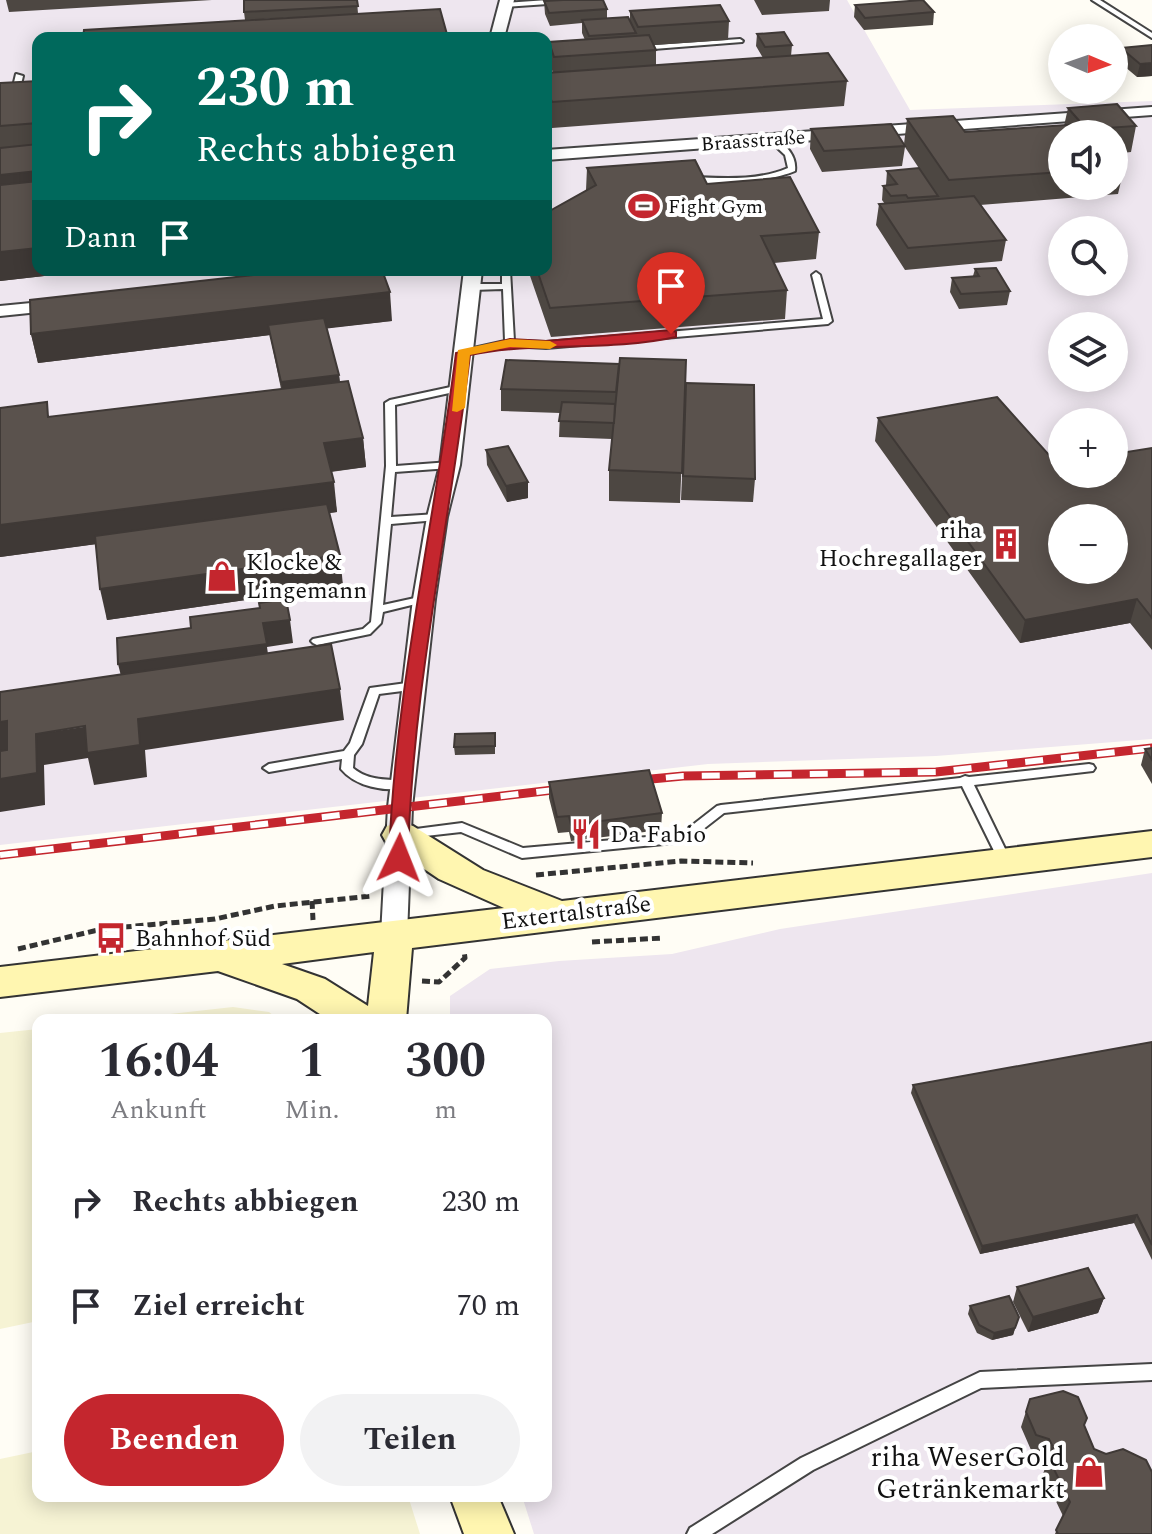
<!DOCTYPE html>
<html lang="de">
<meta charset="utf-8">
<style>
:root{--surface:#fff;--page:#f2f2f3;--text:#2b2b33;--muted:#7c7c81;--accent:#c4262e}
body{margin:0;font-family:Spectral,serif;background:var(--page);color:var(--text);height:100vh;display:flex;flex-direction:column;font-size:30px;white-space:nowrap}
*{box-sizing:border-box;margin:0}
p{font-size:26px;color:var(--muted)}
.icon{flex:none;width:44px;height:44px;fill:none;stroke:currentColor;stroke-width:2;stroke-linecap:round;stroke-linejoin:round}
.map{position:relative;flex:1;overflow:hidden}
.details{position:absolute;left:32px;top:1014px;width:520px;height:488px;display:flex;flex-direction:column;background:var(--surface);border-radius:16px;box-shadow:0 4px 20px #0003}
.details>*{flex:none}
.top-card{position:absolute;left:32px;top:32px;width:520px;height:244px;border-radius:16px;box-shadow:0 4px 20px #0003;background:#00695c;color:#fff;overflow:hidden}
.needle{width:52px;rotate:92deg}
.controls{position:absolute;left:1048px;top:24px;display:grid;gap:16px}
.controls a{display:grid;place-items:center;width:80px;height:80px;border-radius:50%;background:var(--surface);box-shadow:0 4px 20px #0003;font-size:40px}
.pin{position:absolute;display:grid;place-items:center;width:68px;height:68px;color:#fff;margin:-82px -34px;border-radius:50% 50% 50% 0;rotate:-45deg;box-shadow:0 0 8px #0007}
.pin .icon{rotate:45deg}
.me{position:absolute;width:88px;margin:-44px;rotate:2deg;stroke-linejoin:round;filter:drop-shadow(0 0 6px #0008)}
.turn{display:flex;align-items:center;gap:28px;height:168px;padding:0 32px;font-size:36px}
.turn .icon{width:104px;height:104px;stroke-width:2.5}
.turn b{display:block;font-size:56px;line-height:68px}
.then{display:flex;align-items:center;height:76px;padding:0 32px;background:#0003;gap:16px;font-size:30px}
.eta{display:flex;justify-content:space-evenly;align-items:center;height:136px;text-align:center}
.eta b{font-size:48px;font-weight:700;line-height:56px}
.action{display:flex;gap:16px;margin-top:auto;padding:16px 32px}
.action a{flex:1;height:92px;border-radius:48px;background:var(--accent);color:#fff;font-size:32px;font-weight:700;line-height:92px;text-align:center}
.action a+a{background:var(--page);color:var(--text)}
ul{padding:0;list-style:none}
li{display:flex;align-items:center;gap:24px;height:104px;padding:0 32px}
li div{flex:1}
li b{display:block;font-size:30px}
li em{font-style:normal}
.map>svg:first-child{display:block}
.industrial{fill:#eee6ef;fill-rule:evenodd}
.farmland{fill:#f6f3d4}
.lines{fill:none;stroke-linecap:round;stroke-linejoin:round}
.service-casing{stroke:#444;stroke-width:4}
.minor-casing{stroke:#444;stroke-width:4}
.secondary-casing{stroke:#333;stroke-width:4}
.path{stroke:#333;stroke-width:5;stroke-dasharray:8 4;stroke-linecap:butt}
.service{fill:#fff;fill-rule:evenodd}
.minor{fill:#fff;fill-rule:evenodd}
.secondary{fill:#fff6b0;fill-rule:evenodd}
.rail-casing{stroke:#c4262e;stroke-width:9}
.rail{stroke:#fff;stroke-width:6;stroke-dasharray:18;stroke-linecap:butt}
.wall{fill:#4d4742}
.shaded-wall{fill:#3f3936}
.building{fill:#5a524d;stroke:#3f3936;stroke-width:2;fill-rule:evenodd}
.route{fill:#c4262e;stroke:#7f191e;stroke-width:2}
.slow{fill:#f59e0b}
.labels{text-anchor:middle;stroke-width:8;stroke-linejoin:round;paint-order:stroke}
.far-street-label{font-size:20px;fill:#111;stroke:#fff}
.far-poi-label{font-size:20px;fill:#111;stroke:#fff;text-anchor:start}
.poi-label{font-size:24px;fill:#111;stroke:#fff;text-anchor:start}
.street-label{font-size:24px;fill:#111;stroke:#fff}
.near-poi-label{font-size:28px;fill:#111;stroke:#fff;text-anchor:end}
</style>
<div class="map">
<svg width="1152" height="1534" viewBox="0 0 1152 1534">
<rect width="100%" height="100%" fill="#fffdf5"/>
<g class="industrial">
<path d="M 0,0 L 847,0 L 910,110 L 1152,101 L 1152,739 L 936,756 L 708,764 L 0,845 ZM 38,38 L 546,38 L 546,270 L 38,270 ZM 1062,134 L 1114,134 L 1114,186 L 1062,186 ZM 1062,230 L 1114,230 L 1114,282 L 1062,282 ZM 1062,326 L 1114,326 L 1114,378 L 1062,378 ZM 1062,422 L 1114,422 L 1114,474 L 1062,474 ZM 1062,518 L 1114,518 L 1114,570 L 1062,570 Z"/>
<path d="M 1152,873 L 1152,1534 L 534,1534 L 522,1496 L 546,1496 L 546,1020 L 450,1020 L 450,996 L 490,969 L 559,961 L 672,954 L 780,929 Z"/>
</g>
<g class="farmland">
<path d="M 233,1007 L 269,1012 L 279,1020 L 116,1020 Z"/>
<path d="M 38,1029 L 38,1321 L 0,1329 L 0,1033 Z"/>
<path d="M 38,1451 L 38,1496 L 408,1496 L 420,1534 L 0,1534 L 0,1459 Z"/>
</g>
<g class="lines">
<defs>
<g id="service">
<path d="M 548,0 L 580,0 L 577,2 L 505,7 L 502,5 L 505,3 Z"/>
<path d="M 1092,0 L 1100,0 L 1152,33 L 1152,38 Z"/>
<path d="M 740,39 L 743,41 L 742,42 L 641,50 L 638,48 L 641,46 Z"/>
<path d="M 16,74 L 23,76 L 18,97 L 14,99 L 0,99 L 0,95 L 11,95 Z"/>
<path d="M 770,137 L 776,137 C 786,146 797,156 795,171 C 772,181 710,189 687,179 L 691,177 C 723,178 758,181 788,168 L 785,155 L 770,141 Z"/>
<path d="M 502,270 L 510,270 L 514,341 L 546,342 L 823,319 L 812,275 L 816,272 L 820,275 L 832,321 L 828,324 L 546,348 L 510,346 L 460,355 L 460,351 L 505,341 L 503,289 L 472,290 L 468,287 L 472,284 L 502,284 Z"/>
<path d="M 460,385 L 465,388 L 463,390 L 395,405 L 396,466 L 450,462 L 455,465 L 450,468 L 395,472 L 391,517 L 437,514 L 442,517 L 437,520 L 391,524 L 383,605 L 424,596 L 429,599 L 428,601 L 383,612 L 381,623 L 370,634 L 317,645 L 313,643 L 311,641 L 313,639 L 363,629 L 371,622 L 386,466 L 385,403 L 390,400 Z"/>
<path d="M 414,682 L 420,686 L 418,689 L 379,694 L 362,744 L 354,755 L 353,768 C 370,782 387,778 407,782 L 409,785 L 407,788 C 385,792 356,787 341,769 L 342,759 L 269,772 L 263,768 L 269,764 L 344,751 L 350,743 L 370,688 Z"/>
<path d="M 1089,764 L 1093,765 L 1095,768 L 1093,771 L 974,785 L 1011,861 L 1009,864 L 1001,864 L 999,861 L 962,786 L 724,813 L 688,841 L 684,842 L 522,858 L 461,832 L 408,838 L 402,834 L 408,830 L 462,823 L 523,848 L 681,834 L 717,806 L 721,805 L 960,778 L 965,776 L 969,777 Z"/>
<path d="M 1152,1364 L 1152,1380 L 981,1388 L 813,1470 L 712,1534 L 687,1534 L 690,1528 L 801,1458 L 980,1372 Z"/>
</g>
<g id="minor">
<path d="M 500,0 L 514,0 L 504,38 L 490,38 Z"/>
<path d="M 1152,107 L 1152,115 L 546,160 L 546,150 Z"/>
<path d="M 464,270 L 482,270 L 460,465 L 447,517 L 435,599 L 412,807 L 407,935 L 403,942 L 394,945 L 385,942 L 381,935 L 388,807 L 413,599 L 427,517 L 440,465 Z"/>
<path d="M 62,300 L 68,301 L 71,305 L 68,309 L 0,316 L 0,306 Z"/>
</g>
<g id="secondary">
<path d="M 400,822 L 413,826 L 483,870 L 562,901 L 1152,831 L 1152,857 L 412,948 L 406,1020 L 329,1020 L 297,999 L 218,971 L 0,997 L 0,967 L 504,908 L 439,879 L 387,844 L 382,835 L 387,826 ZM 374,952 L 368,1006 L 325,979 L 282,964 Z"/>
<path d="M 450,1496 L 498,1496 L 514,1534 L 464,1534 Z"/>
</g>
</defs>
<use href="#service" class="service-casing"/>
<use href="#minor" class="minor-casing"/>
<use href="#secondary" class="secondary-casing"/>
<g class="path">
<path d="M 536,875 L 681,861 L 753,863"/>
<path d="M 312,901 L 313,920"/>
<path d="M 592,942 L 663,938"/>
<path d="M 18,949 L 102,929 L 215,919 L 275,906 L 371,896"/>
<path d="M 422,981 L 439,982 L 465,958 L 464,951"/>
</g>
<use href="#service" class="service"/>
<use href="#minor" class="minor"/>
<use href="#secondary" class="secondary"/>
<defs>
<g id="rail">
<path d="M 630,781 L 683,776 L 936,772 L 1152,748"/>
<path d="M 0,855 L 570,788"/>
</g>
</defs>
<use href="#rail" class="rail-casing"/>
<use href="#rail" class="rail"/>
</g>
<g class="wall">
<path d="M 6,0 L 212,0 L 9,12 Z"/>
<path d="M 357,0 L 358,14 L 245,20 L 244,12 Z"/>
<path d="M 754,0 L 830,0 L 829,11 L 762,15 Z"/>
<path d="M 544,1 L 607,9 L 607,18 L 630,21 L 630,11 L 729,21 L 728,40 L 654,45 L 656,50 L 656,65 L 763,58 L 756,46 L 757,34 L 792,45 L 791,56 L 847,81 L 844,106 L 552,128 L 546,113 L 546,73 L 553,73 L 549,61 L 549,42 L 585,40 L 582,33 L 582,23 L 550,26 L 545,14 Z"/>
<path d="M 855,5 L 934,12 L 933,25 L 864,30 L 854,17 Z"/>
<path d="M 1152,45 L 1152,76 L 1137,77 L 1118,61 L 1121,48 Z"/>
<path d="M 38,81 L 38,270 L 97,270 L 0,281 L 0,83 Z"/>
<path d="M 1068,108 L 1136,126 L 1131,152 L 1114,154 L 1114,134 L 1062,134 L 1062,186 L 1114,186 L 1114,156 L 1124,168 L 1118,194 L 980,205 L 1006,240 L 1002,261 L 905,270 L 876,225 L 879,204 L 885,204 L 882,200 L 883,186 L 886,185 L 887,171 L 926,179 L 905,147 L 902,166 L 822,172 L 810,149 L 811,129 L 904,144 L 907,119 L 965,132 L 1064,126 Z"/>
<path d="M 587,168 L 707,184 L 819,232 L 816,259 L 774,263 L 787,290 L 785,319 L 551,337 L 528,270 L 546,270 L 586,190 Z"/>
<path d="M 975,269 L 1010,291 L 1007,305 L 959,309 L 950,292 L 952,278 L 973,276 Z"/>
<path d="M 392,321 L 326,328 L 339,375 L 340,382 L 363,438 L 366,467 L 331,472 L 337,512 L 329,513 L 343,586 L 107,620 L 96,544 L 0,557 L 0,408 L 51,417 L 281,389 L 270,335 L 38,363 L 31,334 Z"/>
<path d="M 686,360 L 680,503 L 609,501 L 609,470 L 612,439 L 559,437 L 560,413 L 501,411 L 501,389 L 619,364 Z"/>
<path d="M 686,383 L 755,479 L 753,502 L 681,500 Z"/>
<path d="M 878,418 L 1057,464 L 1152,448 L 1152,650 L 1130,623 L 1020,643 L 875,441 Z"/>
<path d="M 486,450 L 528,482 L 528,498 L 507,502 L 487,465 Z"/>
<path d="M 495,733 L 495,754 L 455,755 L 454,747 Z"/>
<path d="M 1152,748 L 1152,784 L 1141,765 L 1145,749 Z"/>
<path d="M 549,782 L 662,813 L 661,830 L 571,841 L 569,832 L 558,833 L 549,798 Z"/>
<path d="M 1152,1042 L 1152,1260 L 1134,1223 L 980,1254 L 911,1093 L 913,1085 Z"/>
<path d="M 1017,1287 L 1104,1298 L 1098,1313 L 1028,1332 L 1013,1302 Z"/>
<path d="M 970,1306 L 1019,1317 L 1013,1335 L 992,1340 L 977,1333 L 968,1314 Z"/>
<path d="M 1030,1399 L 1084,1426 L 1094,1449 L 1106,1454 L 1152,1534 L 1055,1534 L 1063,1516 L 1043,1474 L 1047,1462 L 1043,1454 L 1031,1450 L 1021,1427 Z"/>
</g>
<g class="shaded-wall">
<path d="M 1152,63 L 1152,76 L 1137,77 L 1140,64 Z"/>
<path d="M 38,171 L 38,198 L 0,202 L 0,175 Z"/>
<path d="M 38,248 L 38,270 L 97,270 L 0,281 L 0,252 Z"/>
<path d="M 390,292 L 392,321 L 271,335 L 268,325 L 270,335 L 38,363 L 31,334 Z"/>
<path d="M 339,375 L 341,397 L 284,403 L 281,382 Z"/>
<path d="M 363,438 L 366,467 L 327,472 L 324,443 Z"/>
<path d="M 334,482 L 337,512 L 0,557 L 0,525 Z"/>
<path d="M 528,482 L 528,498 L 507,502 L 506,486 Z"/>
<path d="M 340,555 L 343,586 L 107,620 L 100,589 Z"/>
<path d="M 1137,599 L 1130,623 L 1020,643 L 1025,620 Z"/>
<path d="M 290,620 L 293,643 L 267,647 L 270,668 L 124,688 L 118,664 L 263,623 Z"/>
<path d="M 340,689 L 344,720 L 145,750 L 147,777 L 94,785 L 88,758 L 44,765 L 45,805 L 0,812 L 0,779 L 36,734 Z"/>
<path d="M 7,721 L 16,752 L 0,755 L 0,722 Z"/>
<path d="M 1137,1215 L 1134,1223 L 980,1254 L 982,1246 Z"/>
<path d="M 1104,1298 L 1098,1313 L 1028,1332 L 1033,1317 Z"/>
<path d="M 1015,1328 L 1013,1335 L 992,1340 L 994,1333 Z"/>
</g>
<g class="building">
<path d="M 244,0 L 357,0 L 358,6 L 244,12 Z"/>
<path d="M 563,0 L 603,0 L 607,9 L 549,13 L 544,1 Z"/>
<path d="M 923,0 L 934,12 L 865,18 L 855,5 Z"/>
<path d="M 720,5 L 729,21 L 638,27 L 630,11 Z"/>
<path d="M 440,9 L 448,38 L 83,38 L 84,30 Z"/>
<path d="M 628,17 L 636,33 L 589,36 L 582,20 Z"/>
<path d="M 784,32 L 792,45 L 765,47 L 757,34 Z"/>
<path d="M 649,35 L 656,50 L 554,57 L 549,42 Z"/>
<path d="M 1152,45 L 1152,63 L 1140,64 L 1121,48 Z"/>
<path d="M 828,53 L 847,81 L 552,102 L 546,88 L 546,73 Z"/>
<path d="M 38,81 L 38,123 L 0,126 L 0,83 Z"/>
<path d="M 1117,104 L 1136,126 L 1091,129 L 1095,134 L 1062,134 L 1062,172 L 949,180 L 907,119 L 953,116 L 965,132 L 1082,124 L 1068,108 Z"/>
<path d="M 891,124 L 905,146 L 824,151 L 811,129 Z"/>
<path d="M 38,144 L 38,171 L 0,175 L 0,148 Z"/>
<path d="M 1114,156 L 1124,168 L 1114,168 Z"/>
<path d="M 695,160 L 707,184 L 790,177 L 819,232 L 761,236 L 787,290 L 550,308 L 537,270 L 546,270 L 546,213 L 596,185 L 587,168 Z"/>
<path d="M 919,168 L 938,196 L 908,198 L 906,195 L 891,196 L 883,186 L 897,184 L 887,171 Z"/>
<path d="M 38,181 L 38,248 L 0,252 L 0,185 Z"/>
<path d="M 974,196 L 1006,240 L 908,248 L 879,204 Z"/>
<path d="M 996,268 L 1010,291 L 961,294 L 952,278 L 979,276 L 975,269 Z"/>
<path d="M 298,270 L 382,270 L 390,292 L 31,334 L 30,300 Z"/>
<path d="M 324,318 L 339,375 L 281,382 L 268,325 Z"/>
<path d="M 620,358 L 686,360 L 682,473 L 609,470 Z"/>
<path d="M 506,360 L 619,364 L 616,392 L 501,389 Z"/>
<path d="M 348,381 L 363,438 L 324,443 L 334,482 L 0,525 L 0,408 L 47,402 L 48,417 Z"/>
<path d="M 686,383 L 754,385 L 755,479 L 683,476 Z"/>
<path d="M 997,397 L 1057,464 L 1062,463 L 1062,474 L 1114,474 L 1114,454 L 1152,448 L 1152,618 L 1137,599 L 1025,620 L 878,418 ZM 1062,518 L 1114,518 L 1114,570 L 1062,570 Z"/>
<path d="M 562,402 L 615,404 L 614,423 L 559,421 Z"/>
<path d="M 508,446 L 528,482 L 506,486 L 486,450 Z"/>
<path d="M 327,504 L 340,555 L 100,589 L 95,536 Z"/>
<path d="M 286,599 L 290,620 L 263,623 L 267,644 L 118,664 L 117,638 L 191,628 L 190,617 L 260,608 L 259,603 Z"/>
<path d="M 331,644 L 340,689 L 138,719 L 140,745 L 87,753 L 85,726 L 36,734 L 37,773 L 0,779 L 0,751 L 7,750 L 7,721 L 0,722 L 0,692 Z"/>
<path d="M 495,733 L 495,746 L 454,747 L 455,734 Z"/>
<path d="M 1152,748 L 1152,760 L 1145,749 Z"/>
<path d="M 649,770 L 662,813 L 571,825 L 569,816 L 557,817 L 549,782 Z"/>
<path d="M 1152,1042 L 1152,1245 L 1137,1215 L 982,1246 L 913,1085 Z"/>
<path d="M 1088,1268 L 1104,1298 L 1033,1317 L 1017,1287 Z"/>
<path d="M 1009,1296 L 1019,1317 L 1015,1328 L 994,1333 L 979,1325 L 970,1306 Z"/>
<path d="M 1063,1391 L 1078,1397 L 1087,1418 L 1084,1425 L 1094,1449 L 1106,1454 L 1123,1449 L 1146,1460 L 1152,1472 L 1152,1534 L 1058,1534 L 1056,1530 L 1070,1502 L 1049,1459 L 1053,1447 L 1049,1439 L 1036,1435 L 1026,1412 L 1030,1399 Z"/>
</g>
<path class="route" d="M 671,330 L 676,332 L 676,337 C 608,352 537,341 470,355 C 450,523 412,689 408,858 L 399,865 L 392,863 L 389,858 C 395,688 435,521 456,353 L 510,339 L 546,341 Z"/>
<path class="slow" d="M 510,339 L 550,341 L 557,345 L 550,349 L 510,347 L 470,355 L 465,408 L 457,412 L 452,411 L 458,350 Z"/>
<defs>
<symbol id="stadium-bare" viewBox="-9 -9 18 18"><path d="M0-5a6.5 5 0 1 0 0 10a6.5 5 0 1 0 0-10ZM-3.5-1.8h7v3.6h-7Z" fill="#c4262e" stroke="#fff" stroke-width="2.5" paint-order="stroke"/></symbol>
<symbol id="building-bare" viewBox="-9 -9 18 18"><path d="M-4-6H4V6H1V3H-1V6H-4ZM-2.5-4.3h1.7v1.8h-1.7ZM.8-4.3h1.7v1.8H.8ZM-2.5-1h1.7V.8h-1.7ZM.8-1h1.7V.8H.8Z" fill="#c4262e" stroke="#fff" stroke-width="2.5" paint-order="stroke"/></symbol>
<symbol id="shop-bare" viewBox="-9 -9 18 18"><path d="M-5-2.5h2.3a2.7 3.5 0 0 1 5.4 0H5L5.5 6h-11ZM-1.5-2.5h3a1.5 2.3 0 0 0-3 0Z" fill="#c4262e" stroke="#fff" stroke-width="2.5" paint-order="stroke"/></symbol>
<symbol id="restaurant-bare" viewBox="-9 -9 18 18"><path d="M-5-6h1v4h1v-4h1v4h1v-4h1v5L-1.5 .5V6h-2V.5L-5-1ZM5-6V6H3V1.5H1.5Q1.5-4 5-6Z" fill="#c4262e" stroke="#fff" stroke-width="2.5" paint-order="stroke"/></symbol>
<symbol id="bus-bare" viewBox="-9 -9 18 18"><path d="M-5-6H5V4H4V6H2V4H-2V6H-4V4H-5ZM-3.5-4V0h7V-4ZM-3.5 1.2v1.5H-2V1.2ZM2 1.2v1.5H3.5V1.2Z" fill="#c4262e" stroke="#fff" stroke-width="2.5" paint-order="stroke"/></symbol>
</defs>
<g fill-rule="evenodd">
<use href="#stadium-bare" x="622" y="184" width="44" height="44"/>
<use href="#building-bare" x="984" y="522" width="44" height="44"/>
<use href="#shop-bare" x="200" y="554" width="44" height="44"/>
<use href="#restaurant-bare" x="564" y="812" width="44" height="44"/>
<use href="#bus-bare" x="89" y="916" width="44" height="44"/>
<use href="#shop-bare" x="1067" y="1450" width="44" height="44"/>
</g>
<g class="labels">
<g class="far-street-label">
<text transform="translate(753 140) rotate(-4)" y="7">Braasstraße</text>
</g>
<g class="far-poi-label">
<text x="668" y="213">Fight Gym</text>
</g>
<g class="poi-label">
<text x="982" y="538" text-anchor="end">riha<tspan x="982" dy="28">Hochregallager</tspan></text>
<text x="246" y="570">Klocke &amp;<tspan x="246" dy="28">Lingemann</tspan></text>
<text x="610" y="842">Da Fabio</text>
<text x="135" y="946">Bahnhof Süd</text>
</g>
<g class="street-label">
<text transform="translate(576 912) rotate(-7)" y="8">Extertalstraße</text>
</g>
<g class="near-poi-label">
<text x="1065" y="1466">riha WeserGold<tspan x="1065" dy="32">Getränkemarkt</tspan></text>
</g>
</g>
</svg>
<div class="controls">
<a><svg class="needle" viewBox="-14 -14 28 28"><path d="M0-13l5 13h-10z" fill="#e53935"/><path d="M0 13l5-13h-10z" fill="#7c7c81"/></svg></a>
<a><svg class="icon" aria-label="sound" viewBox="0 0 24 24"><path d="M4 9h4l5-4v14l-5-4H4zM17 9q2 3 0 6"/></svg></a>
<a><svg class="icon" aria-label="search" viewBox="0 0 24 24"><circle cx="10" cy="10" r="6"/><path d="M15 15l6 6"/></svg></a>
<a><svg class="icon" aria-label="layers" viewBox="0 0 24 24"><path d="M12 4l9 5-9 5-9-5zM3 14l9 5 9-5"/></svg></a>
<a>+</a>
<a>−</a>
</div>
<div class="pin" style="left:671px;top:334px;background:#d93025"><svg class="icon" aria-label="arrive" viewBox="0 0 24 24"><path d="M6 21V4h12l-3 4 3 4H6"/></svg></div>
<svg class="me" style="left:399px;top:858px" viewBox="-20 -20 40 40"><path d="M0-17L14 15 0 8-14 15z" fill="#c4262e" stroke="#fff" stroke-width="4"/></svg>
<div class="top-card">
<div class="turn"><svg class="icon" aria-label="right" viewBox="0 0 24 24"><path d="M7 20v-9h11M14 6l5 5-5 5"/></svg><div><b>230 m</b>Rechts abbiegen</div></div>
<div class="then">Dann<svg class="icon" aria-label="arrive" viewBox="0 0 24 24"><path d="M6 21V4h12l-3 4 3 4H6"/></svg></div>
</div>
<section class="details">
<div class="eta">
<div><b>16:04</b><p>Ankunft</p></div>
<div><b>1</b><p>Min.</p></div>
<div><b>300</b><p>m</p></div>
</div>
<ul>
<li><svg class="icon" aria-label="right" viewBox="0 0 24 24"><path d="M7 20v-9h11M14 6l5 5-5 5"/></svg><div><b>Rechts abbiegen</b></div><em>230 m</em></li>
<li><svg class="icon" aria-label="arrive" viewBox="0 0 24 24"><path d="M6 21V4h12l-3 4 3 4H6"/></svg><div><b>Ziel erreicht</b></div><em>70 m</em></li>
</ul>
<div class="action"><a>Beenden</a><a>Teilen</a></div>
</section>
</div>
